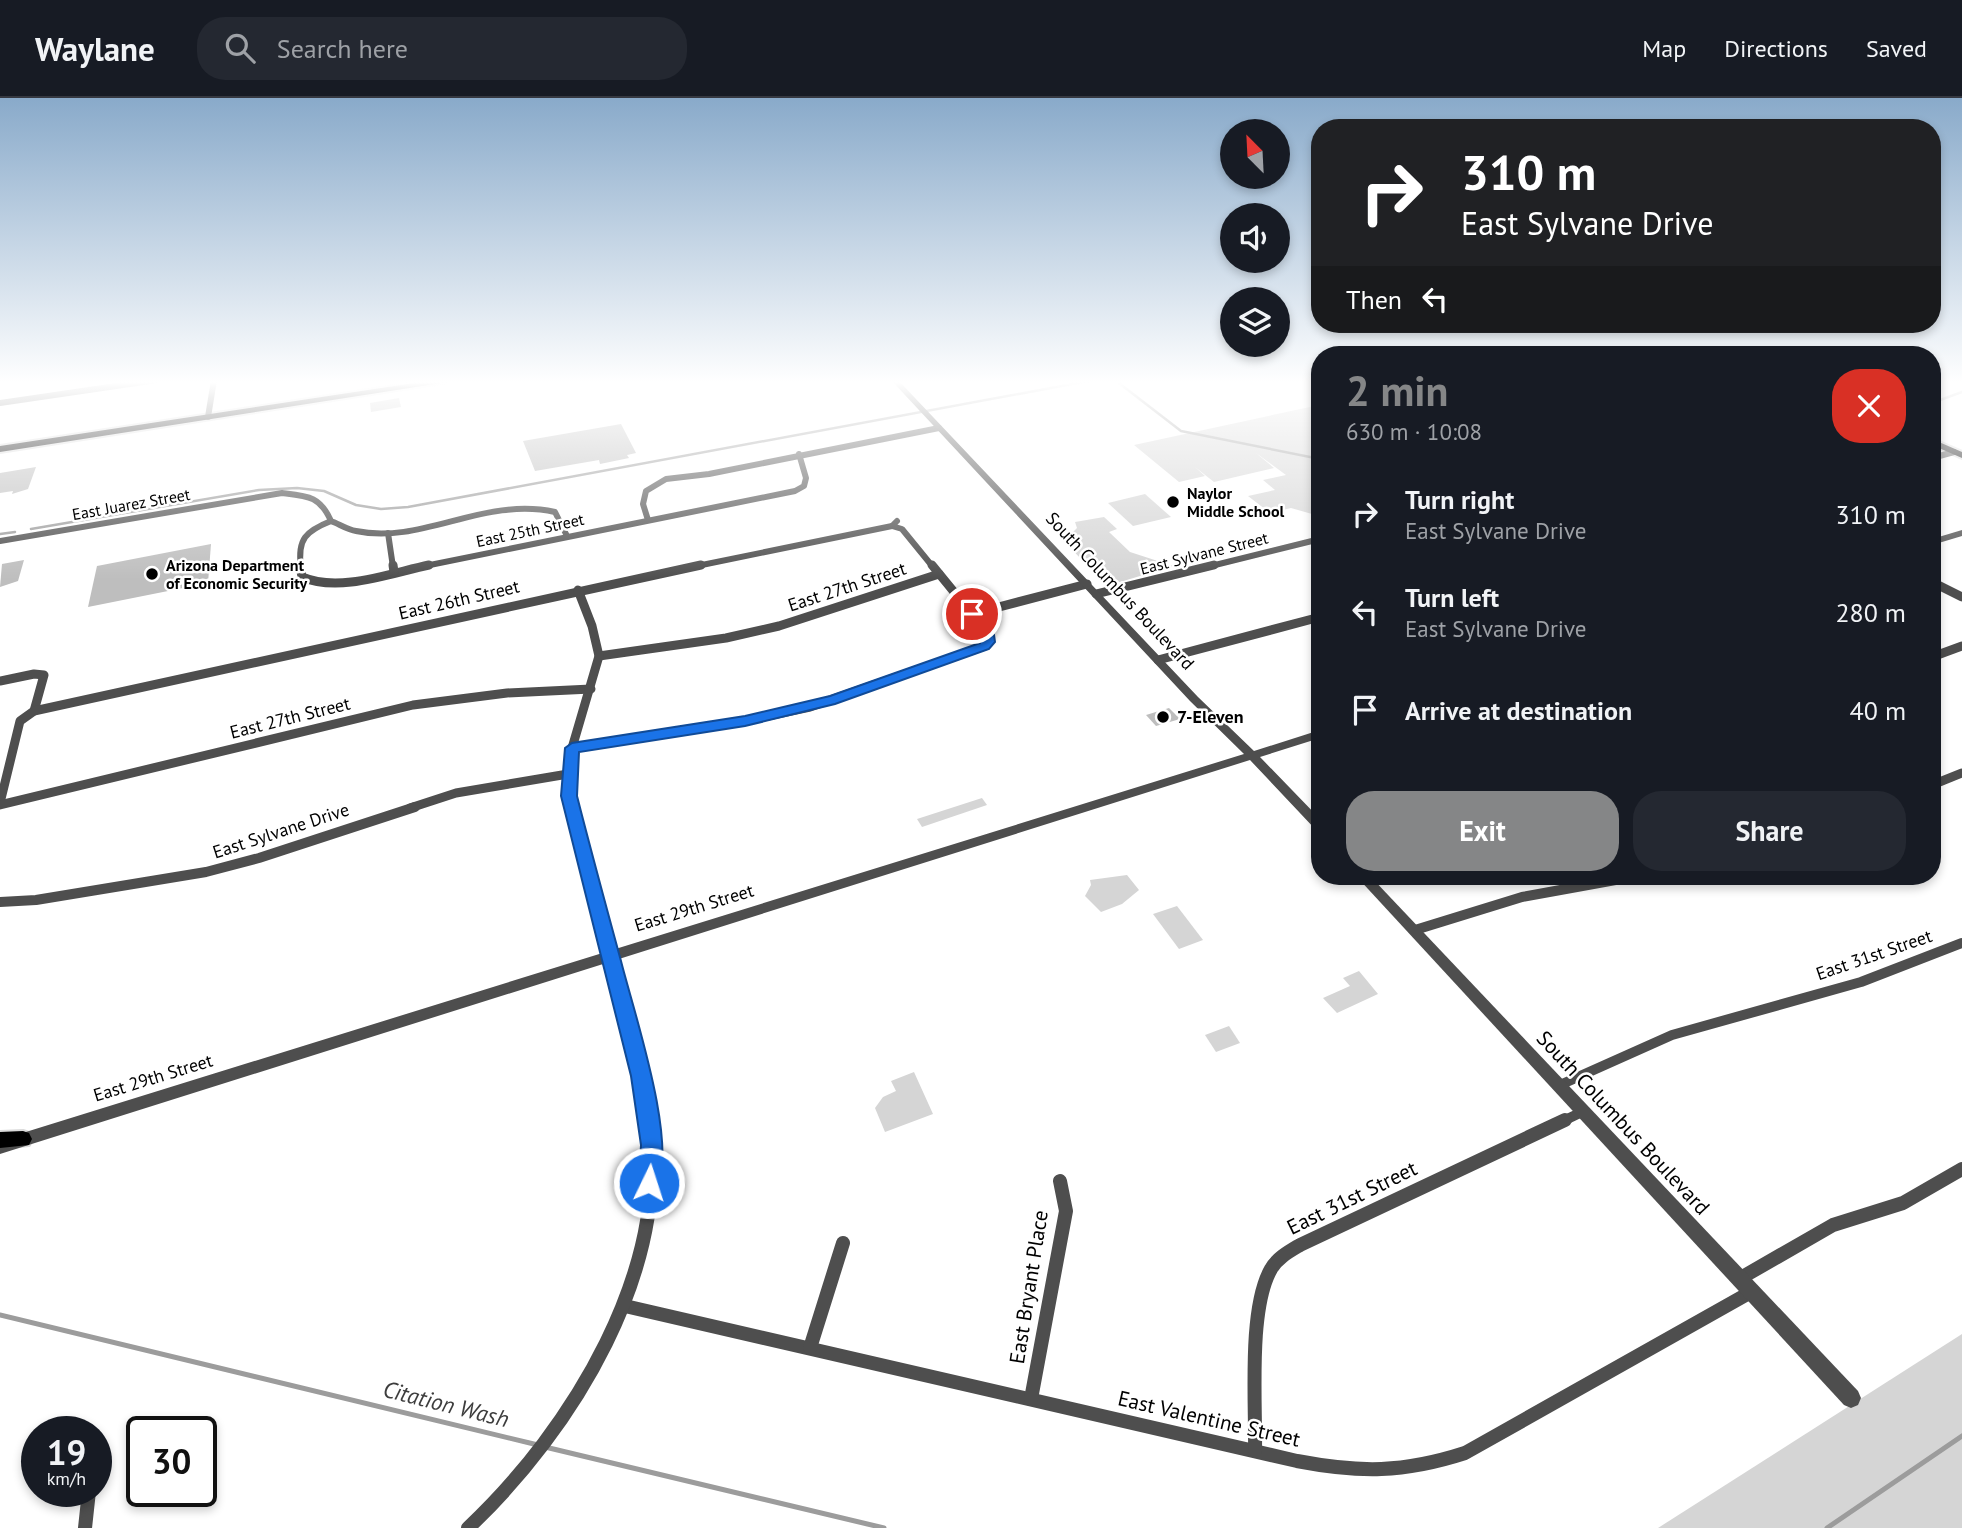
<!DOCTYPE html>
<meta charset="utf-8">
<style>
:root{--surface:#171b24;--page:#242831;--text:#f1f3f6;--muted:#9ea1a6;--line:#363941;--accent:#858687}
body{margin:0;font-family:"PT Sans",sans-serif;background:var(--page);color:var(--text);height:100vh;display:flex;flex-direction:column;font-size:26px;white-space:nowrap}
*{box-sizing:border-box;margin:0}
p{font-size:23px;color:var(--muted)}
.icon{flex:none;width:38px;height:38px;fill:none;stroke:currentColor;stroke-width:2;stroke-linecap:round;stroke-linejoin:round}
.map{position:relative;flex:1;overflow:hidden}
.side{position:absolute;left:1311px;top:248px;width:630px;height:539px;display:flex;flex-direction:column;background:var(--surface);border-radius:28px;box-shadow:0 4px 10px #0003}
.side>*{flex:none}
.banner{position:absolute;left:1311px;top:21px;width:630px;height:214px;border-radius:28px;box-shadow:0 4px 10px #0003;background:#202124;color:#fff;overflow:hidden}
.needle{width:46px;rotate:336deg}
.tools{position:absolute;left:1220px;top:21px;display:grid;gap:14px}
.tools a{display:grid;place-items:center;width:70px;height:70px;border-radius:50%;background:var(--surface);box-shadow:0 4px 10px #0003;font-size:35px}
.speed{position:absolute;left:21px;top:1318px;display:flex;gap:14px;font-size:35px;font-weight:700;text-align:center}
.speed>*{display:grid;place-content:center;width:91px;height:91px;border-radius:50%;background:var(--surface);box-shadow:0 4px 10px #0003;line-height:1}
.speed small{font-size:18px;font-weight:400}
.speed .limit{border:4px solid #111;border-radius:10px;background:#fff;color:#111}
.pin{position:absolute;display:grid;place-items:center;width:60px;height:60px;color:#fff;margin:-30px;border:4px solid #fff;border-radius:50%;box-shadow:0 2px 7px #0007}
.me{position:absolute;width:77px;margin:-38px;rotate:4deg;stroke-linejoin:round;filter:drop-shadow(0 0 5px #0008)}
.turn{display:flex;align-items:center;gap:24px;height:147px;padding:0 35px;font-size:32px}
.turn .icon{width:91px;height:91px;stroke-width:2.5}
.turn b{display:block;font-size:49px;line-height:60px}
.then{display:flex;align-items:center;height:66px;padding:0 35px;background:#0003;gap:14px;font-size:26px}
.round{display:grid;place-items:center;flex:none;width:74px;height:74px;border-radius:28px;background:var(--page)}
.head{display:flex;align-items:center;justify-content:space-between;height:119px;padding:0 35px}
h1{font-size:42px;font-weight:800;line-height:52px;color:var(--accent)}
.button{display:flex;gap:14px;margin-top:auto;padding:14px 35px}
.button a{flex:1;height:80px;border-radius:28px;background:var(--accent);color:#fff;font-size:28px;font-weight:800;line-height:80px;text-align:center}
.button a+a{background:var(--page);color:var(--text)}
ul{padding:0;list-style:none}
li{display:flex;align-items:center;gap:21px;height:98px;padding:0 35px}
li div{flex:1}
li b{display:block;font-size:26px}
li em{font-style:normal}
header{display:flex;align-items:center;gap:42px;box-sizing:border-box;height:98px;padding:0 35px;background:var(--surface);border-bottom:2px solid var(--line)}
header strong{font-size:33px}
nav{display:flex;gap:38px;margin-inline-start:auto;font-size:24px}
.search{width:490px;height:63px;background:var(--page);display:flex;align-items:center;gap:18px;box-sizing:border-box;padding:0 24px;border-radius:28px;color:var(--muted);font-size:26px}
.map>svg:first-child{display:block}
.green{fill:#d5d5d5}
.lines{fill:none;stroke-linecap:round;stroke-linejoin:round}
.stream-far1{stroke:#9c9c9c;stroke-width:2.5}
.stream{stroke:#9c9c9c;stroke-width:5}
.building{fill:#bebebe}
.primary-casing{stroke:#dbdbdb;stroke-width:4}
.minor-far3{stroke:#4e4e4e;stroke-width:6}
.minor-far2{stroke:#4e4e4e;stroke-width:9}
.minor-far1{stroke:#4e4e4e;stroke-width:10}
.minor{stroke:#4e4e4e;stroke-width:14}
.tertiary{fill:#4e4e4e;fill-rule:evenodd}
.primary{fill:#000;fill-rule:evenodd}
.route{fill:#1a73e8;stroke:#114b97;stroke-width:2}
.poi-dot{fill:#000;stroke:#fff;stroke-width:2.5}
.labels{text-anchor:middle;stroke-width:5;stroke-linejoin:round;paint-order:stroke}
.far-poi-label{font-size:16px;font-weight:bold;fill:#000;stroke:#fff;text-anchor:start}
.far-street-label{font-size:16px;fill:#000;stroke:#fff}
.street-label{font-size:18px;fill:#000;stroke:#fff}
.poi-label{font-size:18px;font-weight:bold;fill:#000;stroke:#fff;text-anchor:start}
.near-street-label{font-size:21px;fill:#000;stroke:#fff}
.near-water-label{font-size:23px;font-style:italic;fill:#3d3d3d;stroke:#fff}
</style>
<header>
<strong>Waylane</strong>
<div class="search"><svg class="icon" aria-label="search" viewBox="0 0 24 24"><circle cx="10" cy="10" r="6"/><path d="M15 15l6 6"/></svg>Search here</div>
<nav><a>Map</a><a>Directions</a><a>Saved</a></nav>
</header>
<div class="map">
<svg width="1962" height="1430" viewBox="0 0 1962 1430">
<rect width="100%" height="100%" fill="#fff"/>
<g class="green">
<path d="M 1319,307 L 1319,418 L 1291,410 L 1270,415 L 1248,398 L 1275,392 L 1263,382 L 1286,377 L 1256,355 L 1274,370 L 1214,384 L 1195,369 L 1205,378 L 1179,384 L 1134,347 Z"/>
<path d="M 1145,396 L 1171,419 L 1133,428 L 1108,405 Z"/>
<path d="M 1104,419 L 1117,431 L 1109,434 L 1130,454 L 1173,468 L 1107,488 L 1060,439 L 1071,436 L 1077,430 L 1075,424 Z"/>
<path d="M 982,700 L 987,707 L 922,729 L 917,721 Z"/>
<path d="M 1127,777 L 1139,792 L 1122,806 L 1101,814 L 1085,798 L 1091,787 L 1090,782 Z"/>
<path d="M 1177,808 L 1203,842 L 1179,851 L 1153,816 Z"/>
<path d="M 1359,873 L 1378,896 L 1337,915 L 1323,900 L 1350,888 L 1343,880 Z"/>
<path d="M 1229,928 L 1240,945 L 1216,954 L 1205,937 Z"/>
<path d="M 914,974 L 933,1016 L 885,1034 L 875,1010 L 883,999 L 896,993 L 891,983 Z"/>
<path d="M 1962,1236 L 1962,1430 L 1658,1430 Z"/>
</g>
<g class="lines">
<g class="stream-far1">
<path d="M 1115,282 L 1181,333 L 1320,361"/>
<path d="M 1932,305 L 1962,294"/>
<path d="M 31,431 L 259,392 L 297,390 L 324,393 L 356,407 L 381,411 L 408,409 L 1094,282"/>
<path d="M 0,436 L 15,434"/>
</g>
<g class="stream">
<path d="M 0,1217 L 538,1347"/>
<path d="M 545,1349 L 884,1430"/>
<path d="M 1827,1430 L 1962,1338"/>
</g>
</g>
<g class="building">
<path d="M 399,300 L 401,309 L 371,314 L 370,305 Z"/>
<path d="M 621,326 L 636,355 L 627,357 L 629,360 L 600,366 L 599,362 L 535,373 L 523,343 Z"/>
<path d="M 36,369 L 28,391 L 12,396 L 13,393 L 0,395 L 0,375 Z"/>
<path d="M 211,446 L 208,485 L 88,509 L 97,468 Z"/>
<path d="M 24,462 L 18,483 L 0,489 L 2,466 Z"/>
<path d="M 1169,610 L 1180,621 L 1156,628 L 1146,617 Z"/>
</g>
<g class="lines">
<defs>
<g id="primary">
<path d="M 434,282 L 452,282 L 448,284 L 0,354 L 0,348 Z"/>
<path d="M 1932,341 L 1962,354 L 1962,360 L 1932,347 Z"/>
<path d="M 23,1033 L 29,1035 L 32,1041 L 29,1047 L 0,1050 L 0,1034 Z"/>
</g>
</defs>
<use href="#primary" class="primary-casing"/>
<g class="minor-far3">
<path d="M 0,305 L 157,282"/>
<path d="M 208,319 L 214,282"/>
<path d="M 1932,360 L 1954,354"/>
<path d="M 648,422 L 643,406 L 646,393 L 666,381 L 709,376 L 939,330"/>
<path d="M 897,423 L 892,428 L 902,431 L 933,469"/>
<path d="M 388,435 L 393,469"/>
<path d="M 0,443 L 282,395 C 308,398 320,398 331,423 C 339,426 348,432 356,433 C 422,447 484,398 555,414 L 567,438"/>
<path d="M 301,469 C 297,441 306,433 331,423"/>
<path d="M 420,469 L 795,393 L 804,388 L 806,380 L 799,356"/>
<path d="M 692,469 L 892,428"/>
<path d="M 1207,469 L 1320,441"/>
</g>
<g class="minor-far2">
<path d="M 300,467 L 302,479 C 339,495 391,475 429,467"/>
<path d="M 393,467 L 394,474"/>
<path d="M 932,467 L 972,516"/>
<path d="M 1932,484 L 1962,499"/>
<path d="M 1096,496 L 1214,467"/>
<path d="M 599,558 L 726,540 L 779,528 L 939,476"/>
<path d="M 1932,559 L 1962,548"/>
<path d="M 1158,562 L 1320,519"/>
<path d="M 0,583 L 34,576 L 44,577 L 34,613"/>
<path d="M 572,650 L 745,623 L 810,609 L 985,548 L 988,537 L 972,516 L 1087,486"/>
<path d="M 1932,687 L 1962,675"/>
<path d="M 0,705 L 20,623 L 34,613 L 701,467"/>
<path d="M 0,707 L 413,607 L 507,595 L 591,591"/>
<path d="M 410,710 L 456,695 L 568,676"/>
<path d="M 572,710 L 569,698 L 572,650 L 599,558 L 592,528 L 578,492"/>
</g>
<g class="minor-far1">
<path d="M 572,709 L 641,978 L 648,1024"/>
<path d="M 0,804 L 36,802 L 206,774 L 259,760 L 415,709"/>
<path d="M 1415,832 L 1522,799 L 1632,779"/>
<path d="M 1560,987 L 1672,937 L 1861,884 L 1962,845"/>
<path d="M 1561,1024 L 1584,1013"/>
</g>
<g class="minor">
<path d="M 1739,1181 L 1833,1127 L 1903,1105 L 1962,1071"/>
<path d="M 625,1208 L 1297,1363 C 1360,1375 1403,1375 1465,1355 L 1751,1194"/>
<path d="M 810,1250 L 843,1145"/>
<path d="M 1031,1301 L 1066,1113 L 1060,1083"/>
<path d="M 1255,1353 C 1256,1306 1248,1211 1271,1171 C 1277,1160 1290,1153 1300,1147 L 1565,1022"/>
<path d="M 85,1430 L 89,1393"/>
<path d="M 468,1430 C 572,1332 672,1171 648,1022"/>
</g>
<g class="tertiary">
<path d="M 891,282 L 898,282 L 1198,599 L 1254,653 L 1320,632 L 1320,640 L 1260,659 L 1320,721 L 1320,733 L 1316,732 L 1250,662 L 0,1056 L 0,1042 L 1244,656 L 1190,603 Z"/>
<path d="M 1962,432 L 1962,438 L 1932,447 L 1932,441 Z"/>
<path d="M 1357,779 L 1371,779 L 1858,1293 L 1861,1300 L 1858,1307 L 1851,1310 L 1844,1307 Z"/>
</g>
<use href="#primary" class="primary"/>
</g>
<linearGradient id="sky" x2="0" y2="1"><stop stop-color="#89aaca"/><stop offset="0.59" stop-color="#fff"/><stop offset="1" stop-color="#fff" stop-opacity="0"/></linearGradient>
<rect width="1962" height="482" fill="url(#sky)"/>
<path class="route" d="M 972,512 L 976,513 L 994,537 L 995,544 L 989,551 L 835,606 L 745,628 L 579,654 L 577,698 C 591,753 606,808 621,863 C 634,915 678,1044 657,1092 L 649,1095 L 642,1092 L 639,1085 L 641,1047 L 631,978 L 561,698 L 565,650 L 572,645 L 745,618 L 830,598 L 980,545 L 981,537 L 965,516 Z"/>
<g class="poi-dot">
<circle cx="1173" cy="404" r="7"/>
<circle cx="152" cy="476" r="7"/>
<circle cx="1163" cy="619" r="7"/>
</g>
<g class="labels">
<g class="far-poi-label">
<text x="1187" y="401">Naylor<tspan x="1187" dy="18">Middle School</tspan></text>
<text x="166" y="473">Arizona Department<tspan x="166" dy="18">of Economic Security</tspan></text>
</g>
<g class="far-street-label">
<text transform="translate(131 406) rotate(-10)" y="6">East Juarez Street</text>
<text transform="translate(530 432) rotate(-12)" y="6">East 25th Street</text>
<text transform="translate(1204 455) rotate(-14)" y="6">East Sylvane Street</text>
</g>
<g class="street-label">
<text transform="translate(847 489) rotate(-18)" y="6">East 27th Street</text>
<text transform="translate(1120 493) rotate(47)" y="6">South Columbus Boulevard</text>
<text transform="translate(459 502) rotate(-13)" y="6">East 26th Street</text>
<text transform="translate(290 620) rotate(-14)" y="6">East 27th Street</text>
<text transform="translate(281 733) rotate(-18)" y="6">East Sylvane Drive</text>
<text transform="translate(694 810) rotate(-17)" y="6">East 29th Street</text>
<text transform="translate(1874 857) rotate(-19)" y="6">East 31st Street</text>
<text transform="translate(153 980) rotate(-17)" y="6">East 29th Street</text>
</g>
<g class="poi-label">
<text x="1177" y="625">7-Eleven</text>
</g>
<g class="near-street-label">
<text transform="translate(1623 1025) rotate(47)" y="7">South Columbus Boulevard</text>
<text transform="translate(1352 1100) rotate(-26)" y="7">East 31st Street</text>
<text transform="translate(1029 1189) rotate(-81)" y="7">East Bryant Place</text>
<text transform="translate(1209 1321) rotate(13)" y="7">East Valentine Street</text>
</g>
<g class="near-water-label">
<text transform="translate(446 1306) rotate(14)" y="8">Citation Wash</text>
</g>
</g>
</svg>
<div class="tools">
<a><svg class="needle" viewBox="-14 -14 28 28"><path d="M0-13l5 13h-10z" fill="#e53935"/><path d="M0 13l5-13h-10z" fill="#9ea1a6"/></svg></a>
<a><svg class="icon" aria-label="sound" viewBox="0 0 24 24"><path d="M4 9h4l5-4v14l-5-4H4zM17 9q2 3 0 6"/></svg></a>
<a><svg class="icon" aria-label="layers" viewBox="0 0 24 24"><path d="M12 4l9 5-9 5-9-5zM3 14l9 5 9-5"/></svg></a>
</div>
<div class="speed"><div>19<small>km/h</small></div><div class="limit">30</div></div>
<div class="pin" style="left:972px;top:516px;background:#d93025"><svg class="icon" aria-label="arrive" viewBox="0 0 24 24"><path d="M6 21V4h12l-3 4 3 4H6"/></svg></div>
<svg class="me" style="left:649px;top:1085px" viewBox="-20 -20 40 40"><circle r="17" fill="#1a73e8" stroke="#fff" stroke-width="3"/><path d="M0-11L8 9 0 5-8 9z" fill="#fff"/></svg>
<div class="banner">
<div class="turn"><svg class="icon" aria-label="right" viewBox="0 0 24 24"><path d="M7 20v-9h11M14 6l5 5-5 5"/></svg><div><b>310 m</b>East Sylvane Drive</div></div>
<div class="then">Then<svg class="icon" aria-label="left" viewBox="0 0 24 24"><path d="M17 20v-9H6M10 6l-5 5 5 5"/></svg></div>
</div>
<section class="side">
<div class="head"><div><h1>2 min</h1><p>630 m · 10:08</p></div><a class="round" style="background:#d93025;color:#fff"><svg class="icon" aria-label="close" viewBox="0 0 24 24"><path d="M6 6l12 12M18 6L6 18"/></svg></a></div>
<ul>
<li><svg class="icon" aria-label="right" viewBox="0 0 24 24"><path d="M7 20v-9h11M14 6l5 5-5 5"/></svg><div><b>Turn right</b><p>East Sylvane Drive</p></div><em>310 m</em></li>
<li><svg class="icon" aria-label="left" viewBox="0 0 24 24"><path d="M17 20v-9H6M10 6l-5 5 5 5"/></svg><div><b>Turn left</b><p>East Sylvane Drive</p></div><em>280 m</em></li>
<li><svg class="icon" aria-label="arrive" viewBox="0 0 24 24"><path d="M6 21V4h12l-3 4 3 4H6"/></svg><div><b>Arrive at destination</b></div><em>40 m</em></li>
</ul>
<div class="button"><a>Exit</a><a>Share</a></div>
</section>
</div>
